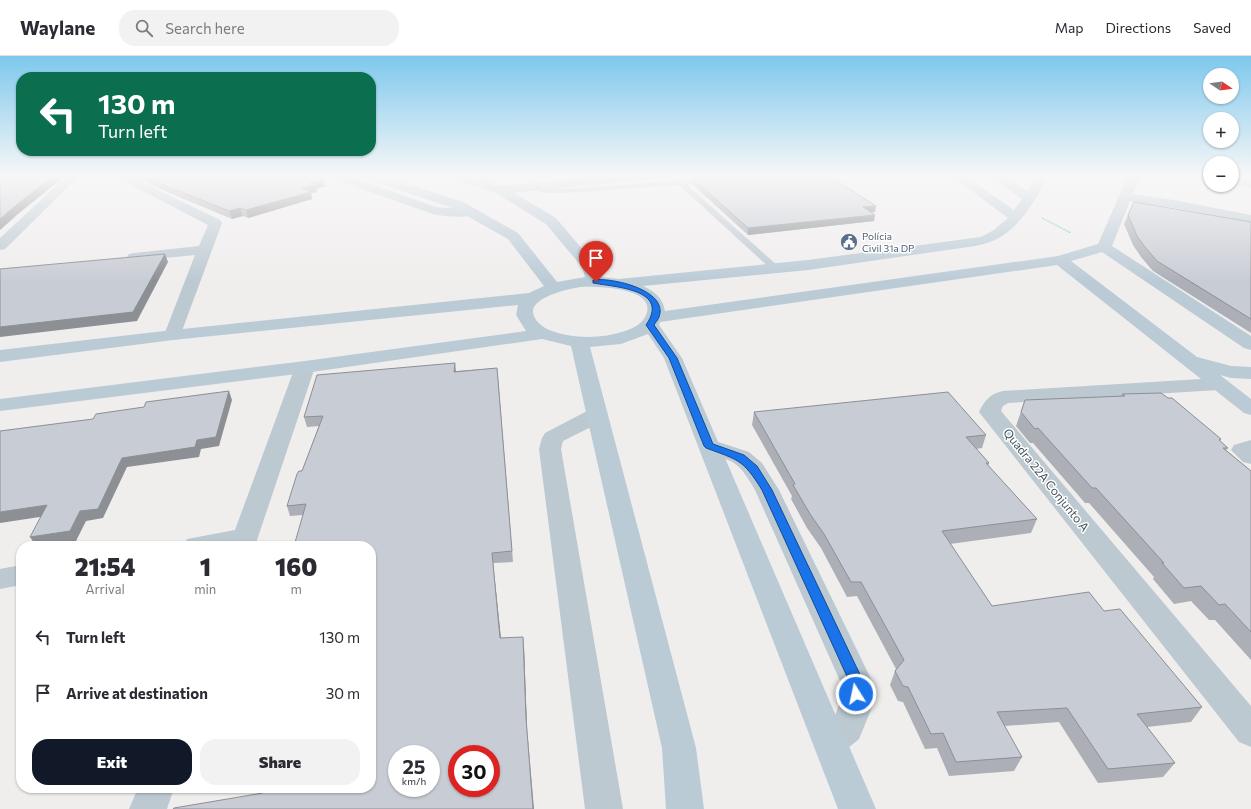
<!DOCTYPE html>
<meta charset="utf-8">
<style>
:root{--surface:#fff;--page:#f2f2f3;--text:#2b2b33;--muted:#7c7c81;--line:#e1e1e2;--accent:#111827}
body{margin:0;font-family:Commissioner,sans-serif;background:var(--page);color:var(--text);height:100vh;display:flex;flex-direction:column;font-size:15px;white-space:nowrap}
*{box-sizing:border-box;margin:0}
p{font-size:13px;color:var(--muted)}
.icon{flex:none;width:22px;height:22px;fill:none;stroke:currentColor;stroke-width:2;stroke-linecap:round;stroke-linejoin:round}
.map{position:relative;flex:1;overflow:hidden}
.drawer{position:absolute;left:16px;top:485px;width:360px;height:252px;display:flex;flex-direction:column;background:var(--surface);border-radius:16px;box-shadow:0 1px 3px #0004}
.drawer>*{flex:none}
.guide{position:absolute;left:16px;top:16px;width:360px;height:84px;border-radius:16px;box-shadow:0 1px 3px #0004;background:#0b6e4f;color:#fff;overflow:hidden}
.needle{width:26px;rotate:103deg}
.tools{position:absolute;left:1203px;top:12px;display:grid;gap:8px}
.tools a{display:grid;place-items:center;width:36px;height:36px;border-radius:50%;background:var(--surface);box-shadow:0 1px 3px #0004;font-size:20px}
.speed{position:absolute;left:388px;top:689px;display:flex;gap:8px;font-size:20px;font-weight:700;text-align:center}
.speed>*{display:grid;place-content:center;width:52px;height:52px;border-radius:50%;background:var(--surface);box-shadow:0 1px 3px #0004;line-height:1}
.speed small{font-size:10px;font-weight:400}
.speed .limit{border:6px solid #d22;background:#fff;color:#111}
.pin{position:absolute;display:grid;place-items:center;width:34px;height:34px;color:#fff;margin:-41px -17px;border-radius:50% 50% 50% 0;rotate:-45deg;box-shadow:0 0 4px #0007}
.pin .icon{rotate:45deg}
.me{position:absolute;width:44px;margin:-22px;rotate:350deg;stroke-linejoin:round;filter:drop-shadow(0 0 3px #0008)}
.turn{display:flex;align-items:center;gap:14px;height:84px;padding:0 16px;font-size:18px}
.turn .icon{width:52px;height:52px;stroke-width:2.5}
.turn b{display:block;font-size:28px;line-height:34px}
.eta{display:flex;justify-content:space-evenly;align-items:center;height:68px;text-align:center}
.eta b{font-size:24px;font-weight:800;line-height:28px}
.button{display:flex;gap:8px;margin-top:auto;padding:8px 16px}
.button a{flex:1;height:46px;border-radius:16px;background:var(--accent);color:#fff;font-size:16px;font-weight:800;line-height:46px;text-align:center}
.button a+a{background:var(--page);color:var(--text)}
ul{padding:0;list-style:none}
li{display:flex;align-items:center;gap:12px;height:56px;padding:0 16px}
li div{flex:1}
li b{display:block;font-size:15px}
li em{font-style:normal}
header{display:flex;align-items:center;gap:24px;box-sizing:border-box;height:56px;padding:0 20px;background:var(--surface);border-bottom:1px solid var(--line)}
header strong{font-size:19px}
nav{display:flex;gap:22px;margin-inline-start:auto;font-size:14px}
.search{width:280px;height:36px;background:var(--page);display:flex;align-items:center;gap:10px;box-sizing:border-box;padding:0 14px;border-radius:16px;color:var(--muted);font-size:15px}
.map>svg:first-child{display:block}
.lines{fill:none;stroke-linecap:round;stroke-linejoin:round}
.path{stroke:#6bd496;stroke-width:1.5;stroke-dasharray:2 1;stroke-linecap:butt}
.lane{fill:#bcc9d1;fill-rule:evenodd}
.street{fill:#bcc9d1;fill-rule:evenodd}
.secondary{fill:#bbcbd6;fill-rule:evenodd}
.wall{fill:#acafb6}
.shaded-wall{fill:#8c8f94}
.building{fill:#c8ccd4;stroke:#8c8f94;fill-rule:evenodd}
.route{fill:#1a73e8;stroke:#114b97}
.labels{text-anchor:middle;stroke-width:3;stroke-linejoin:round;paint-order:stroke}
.far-service-label{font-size:10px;fill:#4e5e75;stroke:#fff;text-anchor:start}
.street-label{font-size:12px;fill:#43535c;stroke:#fff}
</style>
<header>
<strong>Waylane</strong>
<div class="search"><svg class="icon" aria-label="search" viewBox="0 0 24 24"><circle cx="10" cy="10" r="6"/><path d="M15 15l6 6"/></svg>Search here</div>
<nav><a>Map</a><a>Directions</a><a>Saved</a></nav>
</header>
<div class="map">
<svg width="1251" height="753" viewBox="0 0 1251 753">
<rect width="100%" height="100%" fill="#f0eded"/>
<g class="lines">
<path class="path" d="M 1042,162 L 1071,177"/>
<g class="lane">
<path d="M 483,120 L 489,120 L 488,131 L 485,131 L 481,129 Z"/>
<path d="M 678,122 L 683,125 L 710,124 L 710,126 L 708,127 L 687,129 L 778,210 L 780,212 L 778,214 L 772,214 L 679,129 L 564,137 L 546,137 L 525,131 L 529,129 L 546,133 L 564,133 L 675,125 L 676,123 Z"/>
</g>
<g class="street">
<path d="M 67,120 L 79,120 L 5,193 L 0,194 L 0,182 Z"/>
<path d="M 114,120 L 129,120 L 220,164 L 222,167 L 179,283 L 173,284 L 167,283 L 164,279 L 195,199 L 134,205 L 129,204 L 127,201 L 129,198 L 134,197 L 199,190 L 208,169 Z"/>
<path d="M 330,120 L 348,120 L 436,151 C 449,153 463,150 476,153 L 478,156 L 476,159 C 462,162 447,161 433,158 L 331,122 Z"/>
<path d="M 608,120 L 656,120 L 651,123 L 500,138 L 496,137 L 494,134 L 496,131 L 500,130 Z"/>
<path d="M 1232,120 L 1251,124 L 1251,132 L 1232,128 Z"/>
<path d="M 1125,137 L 1174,144 L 1251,159 L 1251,167 L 1174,152 L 1121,144 L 1119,141 L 1121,138 Z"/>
<path d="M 305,305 L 312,307 L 315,311 L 255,490 L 183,490 L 187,483 L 235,474 L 295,311 L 298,307 Z"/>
<path d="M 1218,322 L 1225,324 L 1228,328 L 1225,332 L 1218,334 L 1008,347 L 1003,350 L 1001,355 L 1251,650 L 1251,691 L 1239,686 L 979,356 C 985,344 990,338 1003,335 Z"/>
<path d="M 597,353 L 605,354 L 608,359 L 605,364 L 563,385 L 561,393 L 623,753 L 585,753 L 539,393 L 542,382 L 545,377 L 589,354 Z"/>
<path d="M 709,383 L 749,396 L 762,407 L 779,434 L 873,627 L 873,649 L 859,683 L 842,697 L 830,702 L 818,697 L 813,686 L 818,675 L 834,662 L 839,649 L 841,627 L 755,434 C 749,424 744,414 734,407 C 723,399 706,401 698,390 L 701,385 Z"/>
<path d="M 1251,384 L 1251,408 L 1243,406 L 1231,394 L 1234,389 Z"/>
<path d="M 21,509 L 21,529 L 0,533 L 0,513 Z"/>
<path d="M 138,732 L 174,732 L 167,753 L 129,753 Z"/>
</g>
<path class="secondary" d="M 363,120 L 381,120 L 463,146 L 518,177 L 557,226 L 585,221 L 582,211 L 546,168 L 496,137 L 451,122 L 450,120 L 469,120 L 504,131 L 556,162 L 594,207 L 601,221 L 619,223 L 808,204 L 981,181 L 994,174 L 1008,162 L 952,120 L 965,120 L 1014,154 L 1022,143 L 990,120 L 1004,120 L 1027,135 L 1037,120 L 1049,120 C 1030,152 1015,183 975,190 L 808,214 L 643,230 C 654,235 663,242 665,255 L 1058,200 L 1098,188 L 1128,120 L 1140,120 L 1112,190 L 1251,280 L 1251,294 L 1244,292 L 1102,196 L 1071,205 L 1197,301 L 1231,310 L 1251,311 L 1251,323 L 1231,322 L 1220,319 L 1251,343 L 1251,359 L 1244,357 L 1057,209 L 660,266 L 659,269 L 682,302 L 876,753 L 838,753 L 664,302 L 648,278 L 621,288 L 590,291 L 696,692 L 704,753 L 666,753 L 662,692 L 571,290 L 542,283 L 305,317 L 0,355 L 0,343 L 305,305 L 526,275 L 516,259 L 518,249 L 173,284 L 0,306 L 0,294 L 173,274 L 529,237 L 544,230 L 508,183 L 453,152 L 364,122 ZM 580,231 C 595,230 658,231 646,259 C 642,268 634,272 625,275 C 602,283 572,283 549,274 C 544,272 536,266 534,260 C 526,242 568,233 580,231 Z"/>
</g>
<g class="wall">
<path d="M 132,120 L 316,120 L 325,130 L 316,133 L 317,136 L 311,137 L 312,143 L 248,162 L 243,160 L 232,163 L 172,138 Z"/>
<path d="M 692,122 L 875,156 L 872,156 L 874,165 L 748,179 L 692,128 Z"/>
<path d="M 1128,159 L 1251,166 L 1251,277 L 1153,215 L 1141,201 L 1133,189 L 1124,168 Z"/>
<path d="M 497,312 L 513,506 L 493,507 L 501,582 L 523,581 L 524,591 L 527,672 L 371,732 L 303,459 L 290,460 L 287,450 L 302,415 L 319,370 L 307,371 L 304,361 L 456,315 Z"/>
<path d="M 1122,338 L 1168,342 L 1221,383 L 1220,385 L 1228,392 L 1226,394 L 1251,415 L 1251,604 L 1215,564 L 1209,564 L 1191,545 L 1174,548 L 1153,523 L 1154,521 L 1089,447 L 1085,447 L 1033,387 L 1030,387 L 1016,370 L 1025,344 L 1121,340 Z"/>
<path d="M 754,356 L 986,379 L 982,392 L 976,393 L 989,407 L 988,410 L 1037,463 L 1031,477 L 950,488 L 992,550 L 1104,555 L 1202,651 L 1191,666 L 1147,671 L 1175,707 L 1163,721 L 1098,727 L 1059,666 L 1004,670 L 1022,701 L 1014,715 L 949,720 L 937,692 L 925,693 L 903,646 L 898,645 L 890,629 L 895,615 L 896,613 L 857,540 L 847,541 L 821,492 L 807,472 L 791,443 L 792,440 L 752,369 Z"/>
</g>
<g class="shaded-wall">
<path d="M 53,120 L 65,120 L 18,158 L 0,174 L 0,163 L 14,151 Z"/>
<path d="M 685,120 L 701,120 L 685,122 Z"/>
<path d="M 324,123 L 325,130 L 316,133 L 317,136 L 311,137 L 312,143 L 248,162 L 246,154 L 302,132 L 310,127 Z"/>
<path d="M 876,150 L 875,156 L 862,158 L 863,151 Z"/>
<path d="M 240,152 L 243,160 L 232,163 L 229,155 Z"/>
<path d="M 875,159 L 874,165 L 748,179 L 748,172 Z"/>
<path d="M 165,198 L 168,206 L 137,265 L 0,281 L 0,271 Z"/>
<path d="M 455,307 L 456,316 L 454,316 Z"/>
<path d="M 497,312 L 498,321 L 513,506 L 512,495 Z"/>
<path d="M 229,335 L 232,344 L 219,390 L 201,393 L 199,401 L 127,411 L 103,462 L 86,465 L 76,485 L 41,490 L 36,490 L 30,481 L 80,455 L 122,402 L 197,384 Z"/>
<path d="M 47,449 L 53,459 L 0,467 L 0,456 Z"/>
<path d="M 492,497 L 493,507 L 502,593 L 500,582 Z"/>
<path d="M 523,581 L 524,591 L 527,672 L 534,753 L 533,753 L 526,662 Z"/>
</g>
<g class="building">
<path d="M 0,120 L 53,120 L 14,151 L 0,163 Z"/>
<path d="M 145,120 L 316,120 L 324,123 L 310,127 L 315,129 L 302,132 L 311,136 L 246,154 L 240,152 L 229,155 L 169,131 Z"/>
<path d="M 713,120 L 829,120 L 876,150 L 863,151 L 875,159 L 748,172 L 692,122 Z"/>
<path d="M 1134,146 L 1251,166 L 1251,263 L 1157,205 L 1145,191 L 1137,180 L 1128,159 Z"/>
<path d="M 165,198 L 133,256 L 0,271 L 0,213 Z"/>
<path d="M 455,307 L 454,316 L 497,312 L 512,495 L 492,497 L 500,582 L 523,581 L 526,662 L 533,753 L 173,753 L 174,752 L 263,737 L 264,732 L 371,732 L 371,490 L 294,490 L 306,448 L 287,450 L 297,418 L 299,415 L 302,415 L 323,360 L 304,361 L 317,319 ZM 397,698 L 431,698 L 431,732 L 397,732 ZM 457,698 L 491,698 L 491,732 L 457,732 Z"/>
<path d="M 229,335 L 216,381 L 197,384 L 195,391 L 122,402 L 98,453 L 80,455 L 70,475 L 30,481 L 47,449 L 0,456 L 0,375 L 93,363 L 96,358 L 144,351 L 146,346 Z"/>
<path d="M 948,336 L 986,379 L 966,381 L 989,407 L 986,407 L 1037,463 L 942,475 L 992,550 L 1089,536 L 1104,555 L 1120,553 L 1202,651 L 1137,658 L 1175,707 L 1108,713 L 1067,652 L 997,656 L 1022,701 L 956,706 L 943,677 L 931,678 L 908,631 L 903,630 L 895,615 L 904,604 L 861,526 L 851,526 L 824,478 L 810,458 L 793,429 L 795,428 L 754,356 Z"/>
<path d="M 1161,337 L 1168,342 L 1172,342 L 1221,383 L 1219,384 L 1228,392 L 1223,392 L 1251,415 L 1251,576 L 1225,548 L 1219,549 L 1201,530 L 1184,532 L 1162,507 L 1164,507 L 1096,432 L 1092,432 L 1038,372 L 1035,373 L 1021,356 L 1025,344 L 1125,340 L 1122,338 Z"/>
</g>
<linearGradient id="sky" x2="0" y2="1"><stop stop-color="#7dc8ed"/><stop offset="0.53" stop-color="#f8f7f7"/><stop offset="1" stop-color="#f8f7f7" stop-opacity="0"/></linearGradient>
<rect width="1251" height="226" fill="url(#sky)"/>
<path class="route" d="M 593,224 C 611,221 669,234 659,261 C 658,264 655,267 654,269 L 677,302 L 713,388 L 744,399 L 757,410 L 772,434 L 864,627 L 863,638 L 861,642 L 856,644 L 852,642 L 850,638 L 850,627 L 762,434 C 743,403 738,404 706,392 L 704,390 L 669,302 L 646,269 C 671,233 614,231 593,227 Z"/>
<defs>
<symbol id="civic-disc" viewBox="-11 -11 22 22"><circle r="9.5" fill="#5c6f8a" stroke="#fff"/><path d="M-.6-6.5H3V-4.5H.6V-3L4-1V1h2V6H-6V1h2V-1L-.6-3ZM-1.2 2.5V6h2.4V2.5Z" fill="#fff"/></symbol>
</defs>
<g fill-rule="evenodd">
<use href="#civic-disc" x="839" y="176" width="20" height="20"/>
</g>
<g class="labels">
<g class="far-service-label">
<text x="862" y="184">Polícia<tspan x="862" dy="12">Civil 31a DP</tspan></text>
</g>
<g class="street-label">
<text transform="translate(1046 424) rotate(51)" y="4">Quadra 22A Conjunto A</text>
</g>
</g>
</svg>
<div class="tools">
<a><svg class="needle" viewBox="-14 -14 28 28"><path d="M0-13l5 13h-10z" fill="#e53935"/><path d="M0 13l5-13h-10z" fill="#7c7c81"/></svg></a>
<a>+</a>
<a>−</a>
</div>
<div class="speed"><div>25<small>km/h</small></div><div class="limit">30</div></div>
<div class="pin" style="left:596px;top:226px;background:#d93025"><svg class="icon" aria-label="arrive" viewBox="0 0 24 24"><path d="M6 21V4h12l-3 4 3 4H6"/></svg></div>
<svg class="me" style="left:856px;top:638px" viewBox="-20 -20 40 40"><circle r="17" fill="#1a73e8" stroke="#fff" stroke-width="3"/><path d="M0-11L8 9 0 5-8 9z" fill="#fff"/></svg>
<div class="guide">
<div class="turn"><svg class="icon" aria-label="left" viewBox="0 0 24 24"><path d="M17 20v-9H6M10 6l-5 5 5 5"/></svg><div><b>130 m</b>Turn left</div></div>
</div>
<section class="drawer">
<div class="eta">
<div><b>21:54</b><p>Arrival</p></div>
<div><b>1</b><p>min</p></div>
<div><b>160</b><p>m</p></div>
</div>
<ul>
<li><svg class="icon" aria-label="left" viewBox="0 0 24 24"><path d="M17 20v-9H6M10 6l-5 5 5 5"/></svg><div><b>Turn left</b></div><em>130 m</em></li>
<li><svg class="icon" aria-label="arrive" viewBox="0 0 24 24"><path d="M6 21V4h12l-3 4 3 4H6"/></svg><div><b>Arrive at destination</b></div><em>30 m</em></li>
</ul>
<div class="button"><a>Exit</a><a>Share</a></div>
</section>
</div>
